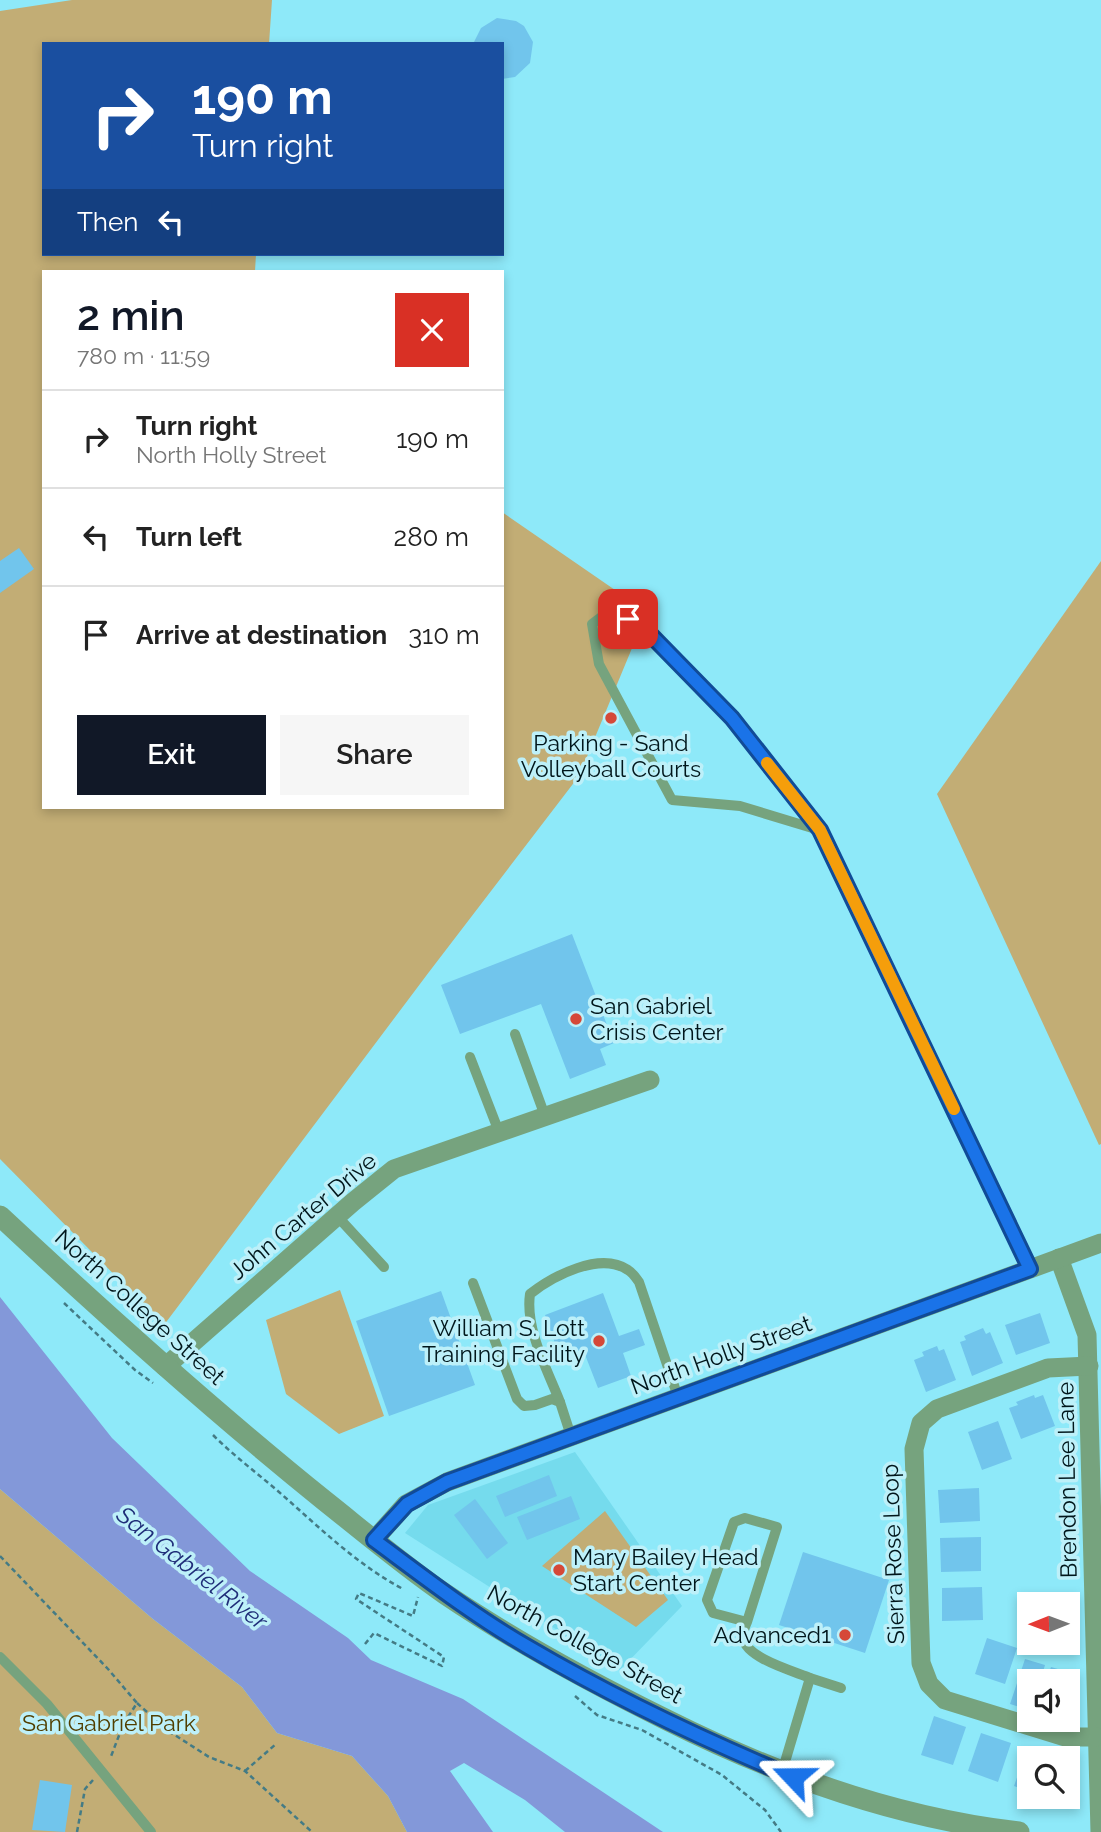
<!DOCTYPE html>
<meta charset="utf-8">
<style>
:root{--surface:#fff;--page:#f6f6f6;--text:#222;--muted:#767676;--line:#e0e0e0;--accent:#111827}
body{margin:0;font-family:Raleway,sans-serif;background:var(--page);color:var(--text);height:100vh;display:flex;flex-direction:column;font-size:26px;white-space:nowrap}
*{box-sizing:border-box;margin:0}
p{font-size:23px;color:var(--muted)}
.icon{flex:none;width:38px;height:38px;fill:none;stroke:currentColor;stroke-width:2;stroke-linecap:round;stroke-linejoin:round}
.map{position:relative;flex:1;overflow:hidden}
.details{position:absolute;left:42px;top:270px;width:462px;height:539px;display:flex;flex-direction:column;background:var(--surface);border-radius:0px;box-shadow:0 4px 10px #0003}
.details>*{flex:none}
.hud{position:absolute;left:42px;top:42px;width:462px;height:214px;border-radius:0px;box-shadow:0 4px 10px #0003;background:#1a4fa0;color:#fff;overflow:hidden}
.needle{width:46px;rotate:269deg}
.buttons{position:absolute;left:1017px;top:1592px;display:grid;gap:14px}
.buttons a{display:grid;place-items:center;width:63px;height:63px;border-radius:0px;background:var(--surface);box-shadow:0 4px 10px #0003;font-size:35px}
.pin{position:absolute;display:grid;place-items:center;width:60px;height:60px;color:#fff;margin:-30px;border-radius:14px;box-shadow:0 4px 10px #0006}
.me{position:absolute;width:77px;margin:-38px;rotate:293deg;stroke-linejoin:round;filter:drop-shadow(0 0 5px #0008)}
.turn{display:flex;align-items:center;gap:24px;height:147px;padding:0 35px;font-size:32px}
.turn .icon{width:91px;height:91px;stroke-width:2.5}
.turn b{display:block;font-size:49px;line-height:60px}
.then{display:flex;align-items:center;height:66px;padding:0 35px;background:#0003;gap:14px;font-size:26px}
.round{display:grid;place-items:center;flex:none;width:74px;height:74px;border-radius:0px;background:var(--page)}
.headline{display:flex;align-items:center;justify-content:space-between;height:119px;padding:0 35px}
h1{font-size:42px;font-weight:600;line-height:52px;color:var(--accent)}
.button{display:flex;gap:14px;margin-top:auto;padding:14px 35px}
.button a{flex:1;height:80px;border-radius:0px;background:var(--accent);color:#fff;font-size:28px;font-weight:600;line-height:80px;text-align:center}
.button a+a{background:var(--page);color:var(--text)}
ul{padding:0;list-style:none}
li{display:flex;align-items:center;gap:21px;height:98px;padding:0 35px;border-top:2px solid var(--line)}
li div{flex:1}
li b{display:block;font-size:26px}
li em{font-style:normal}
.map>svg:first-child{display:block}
.built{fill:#75dbed}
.green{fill:#c2ad75}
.water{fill:#8398d9}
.building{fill:#71c5ec}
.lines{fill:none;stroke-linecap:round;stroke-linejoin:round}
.path{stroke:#447b85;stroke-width:2.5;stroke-dasharray:5 3.5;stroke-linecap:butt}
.service{stroke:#76a37e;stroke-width:10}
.minor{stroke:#76a37e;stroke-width:19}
.tertiary{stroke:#76a37e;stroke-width:21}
.route-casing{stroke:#114b97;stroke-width:18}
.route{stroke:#1a73e8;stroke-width:12}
.slow{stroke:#f59e0b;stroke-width:12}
.poi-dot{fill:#d54838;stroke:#bdf0f9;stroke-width:2.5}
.labels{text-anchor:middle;stroke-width:7;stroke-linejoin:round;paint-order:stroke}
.poi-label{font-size:23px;fill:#00161b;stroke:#bdf0f9;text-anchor:start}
.street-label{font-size:23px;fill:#00161b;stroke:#bdf0f9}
.park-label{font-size:23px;fill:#513e00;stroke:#bdf0f9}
.water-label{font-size:24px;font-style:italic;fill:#1f2e79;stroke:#bdf0f9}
</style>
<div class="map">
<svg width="1101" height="1832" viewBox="0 0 1101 1832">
<rect width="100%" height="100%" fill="#8ee9f9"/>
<path class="built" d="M 575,1452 L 682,1606 L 620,1670 L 405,1533 L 428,1505 Z"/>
<g class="green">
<path d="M 72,0 L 272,0 L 269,44 L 44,44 L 44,254 L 256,254 L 255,271 L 44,271 L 44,807 L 502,807 L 502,512 L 647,612 L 579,776 L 429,972 L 164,1325 L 0,1159 L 0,11 Z"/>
<path d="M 1101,561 L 1101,1144 L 1099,1145 L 937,794 Z"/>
<path d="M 340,1290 L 384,1416 L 339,1434 L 286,1394 L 266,1320 Z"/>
<path d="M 0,1489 L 153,1619 L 242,1687 L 277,1733 L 352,1756 L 388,1796 L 407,1832 L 0,1832 Z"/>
<path d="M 605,1511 L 668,1600 L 636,1627 L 542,1566 Z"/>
</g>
<path class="water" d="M 0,1297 L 112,1438 L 250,1571 L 348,1638 L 371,1660 L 463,1699 L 663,1832 L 565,1832 L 525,1800 L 464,1763 L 450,1771 L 493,1832 L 407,1832 L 388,1796 L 352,1756 L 277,1733 L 242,1687 L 153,1619 L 0,1489 Z"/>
<g class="building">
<path d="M 497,18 L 516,21 L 524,26 L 533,42 L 530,63 L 515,77 L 502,79 L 502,44 L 473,44 L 481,28 Z"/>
<path d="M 19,548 L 34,569 L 0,593 L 0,561 Z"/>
<path d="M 572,934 L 614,1043 L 600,1049 L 606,1065 L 570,1079 L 541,1004 L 460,1034 L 441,985 Z"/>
<path d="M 441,1291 L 475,1385 L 389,1416 L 356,1321 Z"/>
<path d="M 603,1293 L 619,1336 L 639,1329 L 645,1345 L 623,1353 L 631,1376 L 598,1388 L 584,1352 L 561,1360 L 545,1315 Z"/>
<path d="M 1040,1313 L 1050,1343 L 1016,1355 L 1005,1325 Z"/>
<path d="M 983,1328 L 986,1334 L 990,1332 L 1003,1363 L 972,1376 L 960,1342 L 966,1340 L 964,1336 Z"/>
<path d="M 937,1346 L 939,1351 L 944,1349 L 956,1380 L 926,1392 L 914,1360 L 924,1356 L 922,1352 Z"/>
<path d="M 1034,1395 L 1035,1398 L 1043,1395 L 1055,1426 L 1021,1439 L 1009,1408 L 1018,1405 L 1016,1402 Z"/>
<path d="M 998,1421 L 1012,1459 L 982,1470 L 968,1432 Z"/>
<path d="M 549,1475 L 557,1496 L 505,1517 L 496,1496 Z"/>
<path d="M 979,1488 L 980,1521 L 940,1523 L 938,1490 Z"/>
<path d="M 571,1496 L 580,1519 L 527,1540 L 517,1517 Z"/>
<path d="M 475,1499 L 508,1543 L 487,1559 L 454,1515 Z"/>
<path d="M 981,1537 L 981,1571 L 941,1572 L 940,1538 Z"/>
<path d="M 803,1552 L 889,1580 L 865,1653 L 779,1625 Z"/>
<path d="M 982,1587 L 983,1620 L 942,1621 L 942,1588 Z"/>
<path d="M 987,1638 L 1017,1648 L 1005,1684 L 975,1674 Z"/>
<path d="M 1025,1659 L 1045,1665 L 1040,1682 L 1029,1682 L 1029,1710 L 1010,1704 Z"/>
<path d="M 1051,1667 L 1068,1672 L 1065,1682 L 1046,1682 Z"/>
<path d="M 934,1716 L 966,1727 L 953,1765 L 921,1755 Z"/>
<path d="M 981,1733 L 1011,1743 L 998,1782 L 968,1771 Z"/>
<path d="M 1027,1749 L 1054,1758 L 1029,1759 L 1029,1792 L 1014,1786 Z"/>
<path d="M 40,1780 L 72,1785 L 65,1832 L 32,1830 Z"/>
</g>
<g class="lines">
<g class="path">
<path d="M 64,1303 L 135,1370 L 153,1383"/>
<path d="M 213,1435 C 234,1456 257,1473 279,1492 C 319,1527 356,1564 403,1589"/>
<path d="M 0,1556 L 108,1669 L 137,1703 L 123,1725 L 110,1759"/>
<path d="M 365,1644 L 374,1633 L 442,1666 L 444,1657 L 356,1599 L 359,1593 L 413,1616 L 418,1597"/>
<path d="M 575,1696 L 597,1715 L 642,1730 L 722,1775 L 765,1810 L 781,1832"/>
<path d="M 137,1703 L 167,1730 L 209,1757 L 245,1771 L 312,1832"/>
<path d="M 245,1771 L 276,1744"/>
<path d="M 77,1832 L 85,1789 L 93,1780"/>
</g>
<g class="service">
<path d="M 819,830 L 740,806 L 672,800 L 599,664 L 592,624 L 612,609 L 645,629 L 732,718 L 819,830 L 1030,1269"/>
<path d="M 515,1034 L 545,1116"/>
<path d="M 470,1057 L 499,1132"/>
<path d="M 337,1216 L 384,1267"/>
<path d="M 473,1283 L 517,1399 L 524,1406 L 535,1405 L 552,1399 L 560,1402 L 571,1436"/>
<path d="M 560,1402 C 547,1369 525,1329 530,1294 C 553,1276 600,1251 628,1270 C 633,1273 636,1278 639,1282 L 678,1397"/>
<path d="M 747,1622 L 713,1613 L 707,1600 L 734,1522 L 745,1518 L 777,1527 L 747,1622 C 745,1627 742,1633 743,1638 C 746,1658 793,1671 810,1678 L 782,1772"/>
<path d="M 0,1657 L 47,1704 L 151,1832"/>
<path d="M 810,1678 L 841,1688"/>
</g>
<g class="minor">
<path d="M 1059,1258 L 1087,1335 L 1100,1832"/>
<path d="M 1089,1366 L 1048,1368 L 937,1409 L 921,1423 L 914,1449 L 921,1663 L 929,1684 L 945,1700 L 1065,1737 L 1096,1737"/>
<path d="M 165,1367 L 353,1202 L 394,1169 L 650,1080"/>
<path d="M 374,1540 L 406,1504 L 447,1482 L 1101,1243"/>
</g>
<path class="tertiary" d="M 0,1216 C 105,1314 212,1410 325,1501 C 364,1532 403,1565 445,1594 C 516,1642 590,1682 667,1720 C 777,1775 896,1818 1019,1832"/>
</g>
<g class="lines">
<defs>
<path id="route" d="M 628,619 L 645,629 L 732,718 L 820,830 L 1030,1269 L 447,1482 L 407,1504 L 374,1540 C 424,1577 474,1616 528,1647 C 613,1697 702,1739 793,1777"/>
</defs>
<use href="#route" class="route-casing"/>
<use href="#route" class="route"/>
<path class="slow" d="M 767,763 L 820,830 L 954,1109"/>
</g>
<g class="poi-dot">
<circle cx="611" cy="718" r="7"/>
<circle cx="576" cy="1019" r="7"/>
<circle cx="599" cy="1341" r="7"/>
<circle cx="559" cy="1570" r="7"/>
<circle cx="845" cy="1635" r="7"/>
</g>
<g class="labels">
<g class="poi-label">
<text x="611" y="751" text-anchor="middle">Parking - Sand<tspan x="611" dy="26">Volleyball Courts</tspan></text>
<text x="590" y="1014">San Gabriel<tspan x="590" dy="26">Crisis Center</tspan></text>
<text x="585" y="1336" text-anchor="end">William S. Lott<tspan x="585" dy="26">Training Facility</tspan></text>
<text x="573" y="1565">Mary Bailey Head<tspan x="573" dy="26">Start Center</tspan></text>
<text x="831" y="1643" text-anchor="end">Advanced1</text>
</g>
<g class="street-label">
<text transform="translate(303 1216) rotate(-40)" y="8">John Carter Drive</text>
<text transform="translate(140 1307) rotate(42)" y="8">North College Street</text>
<text transform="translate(721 1355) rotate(-20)" y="8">North Holly Street</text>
<text transform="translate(1067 1480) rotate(-91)" y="8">Brendon Lee Lane</text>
<text transform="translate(893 1554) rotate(-92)" y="8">Sierra Rose Loop</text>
<text transform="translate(585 1644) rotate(29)" y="8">North College Street</text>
</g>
<g class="park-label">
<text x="109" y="1731">San Gabriel Park</text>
</g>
<g class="water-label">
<text transform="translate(192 1568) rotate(38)" y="8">San Gabriel River</text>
</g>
</g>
</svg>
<div class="buttons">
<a><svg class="needle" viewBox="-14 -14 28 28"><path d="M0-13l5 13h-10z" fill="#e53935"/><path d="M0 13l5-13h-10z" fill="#767676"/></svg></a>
<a><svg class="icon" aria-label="sound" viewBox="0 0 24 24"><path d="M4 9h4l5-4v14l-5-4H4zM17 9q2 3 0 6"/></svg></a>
<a><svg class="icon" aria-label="search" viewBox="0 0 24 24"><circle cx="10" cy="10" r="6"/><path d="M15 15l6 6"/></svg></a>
</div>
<div class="pin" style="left:628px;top:619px;background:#d93025"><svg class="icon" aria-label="arrive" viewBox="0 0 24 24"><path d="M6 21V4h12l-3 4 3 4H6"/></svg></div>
<svg class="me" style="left:793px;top:1777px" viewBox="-20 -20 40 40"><path d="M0-17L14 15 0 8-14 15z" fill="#1a73e8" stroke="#fff" stroke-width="4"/></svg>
<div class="hud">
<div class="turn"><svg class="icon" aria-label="right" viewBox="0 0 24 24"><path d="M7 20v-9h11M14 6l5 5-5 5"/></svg><div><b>190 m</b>Turn right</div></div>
<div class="then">Then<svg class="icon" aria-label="left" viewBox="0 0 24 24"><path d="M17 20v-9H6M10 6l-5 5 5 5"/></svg></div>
</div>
<section class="details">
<div class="headline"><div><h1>2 min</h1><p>780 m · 11:59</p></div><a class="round" style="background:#d93025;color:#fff"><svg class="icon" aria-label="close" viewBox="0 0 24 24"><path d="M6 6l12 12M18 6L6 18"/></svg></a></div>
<ul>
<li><svg class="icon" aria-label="right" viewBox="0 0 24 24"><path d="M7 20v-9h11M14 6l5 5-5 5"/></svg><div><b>Turn right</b><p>North Holly Street</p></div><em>190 m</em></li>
<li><svg class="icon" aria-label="left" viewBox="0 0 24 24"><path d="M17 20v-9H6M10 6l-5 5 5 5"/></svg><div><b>Turn left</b></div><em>280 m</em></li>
<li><svg class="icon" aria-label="arrive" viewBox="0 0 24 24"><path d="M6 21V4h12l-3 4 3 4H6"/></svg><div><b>Arrive at destination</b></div><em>310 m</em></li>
</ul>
<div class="button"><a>Exit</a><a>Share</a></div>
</section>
</div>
